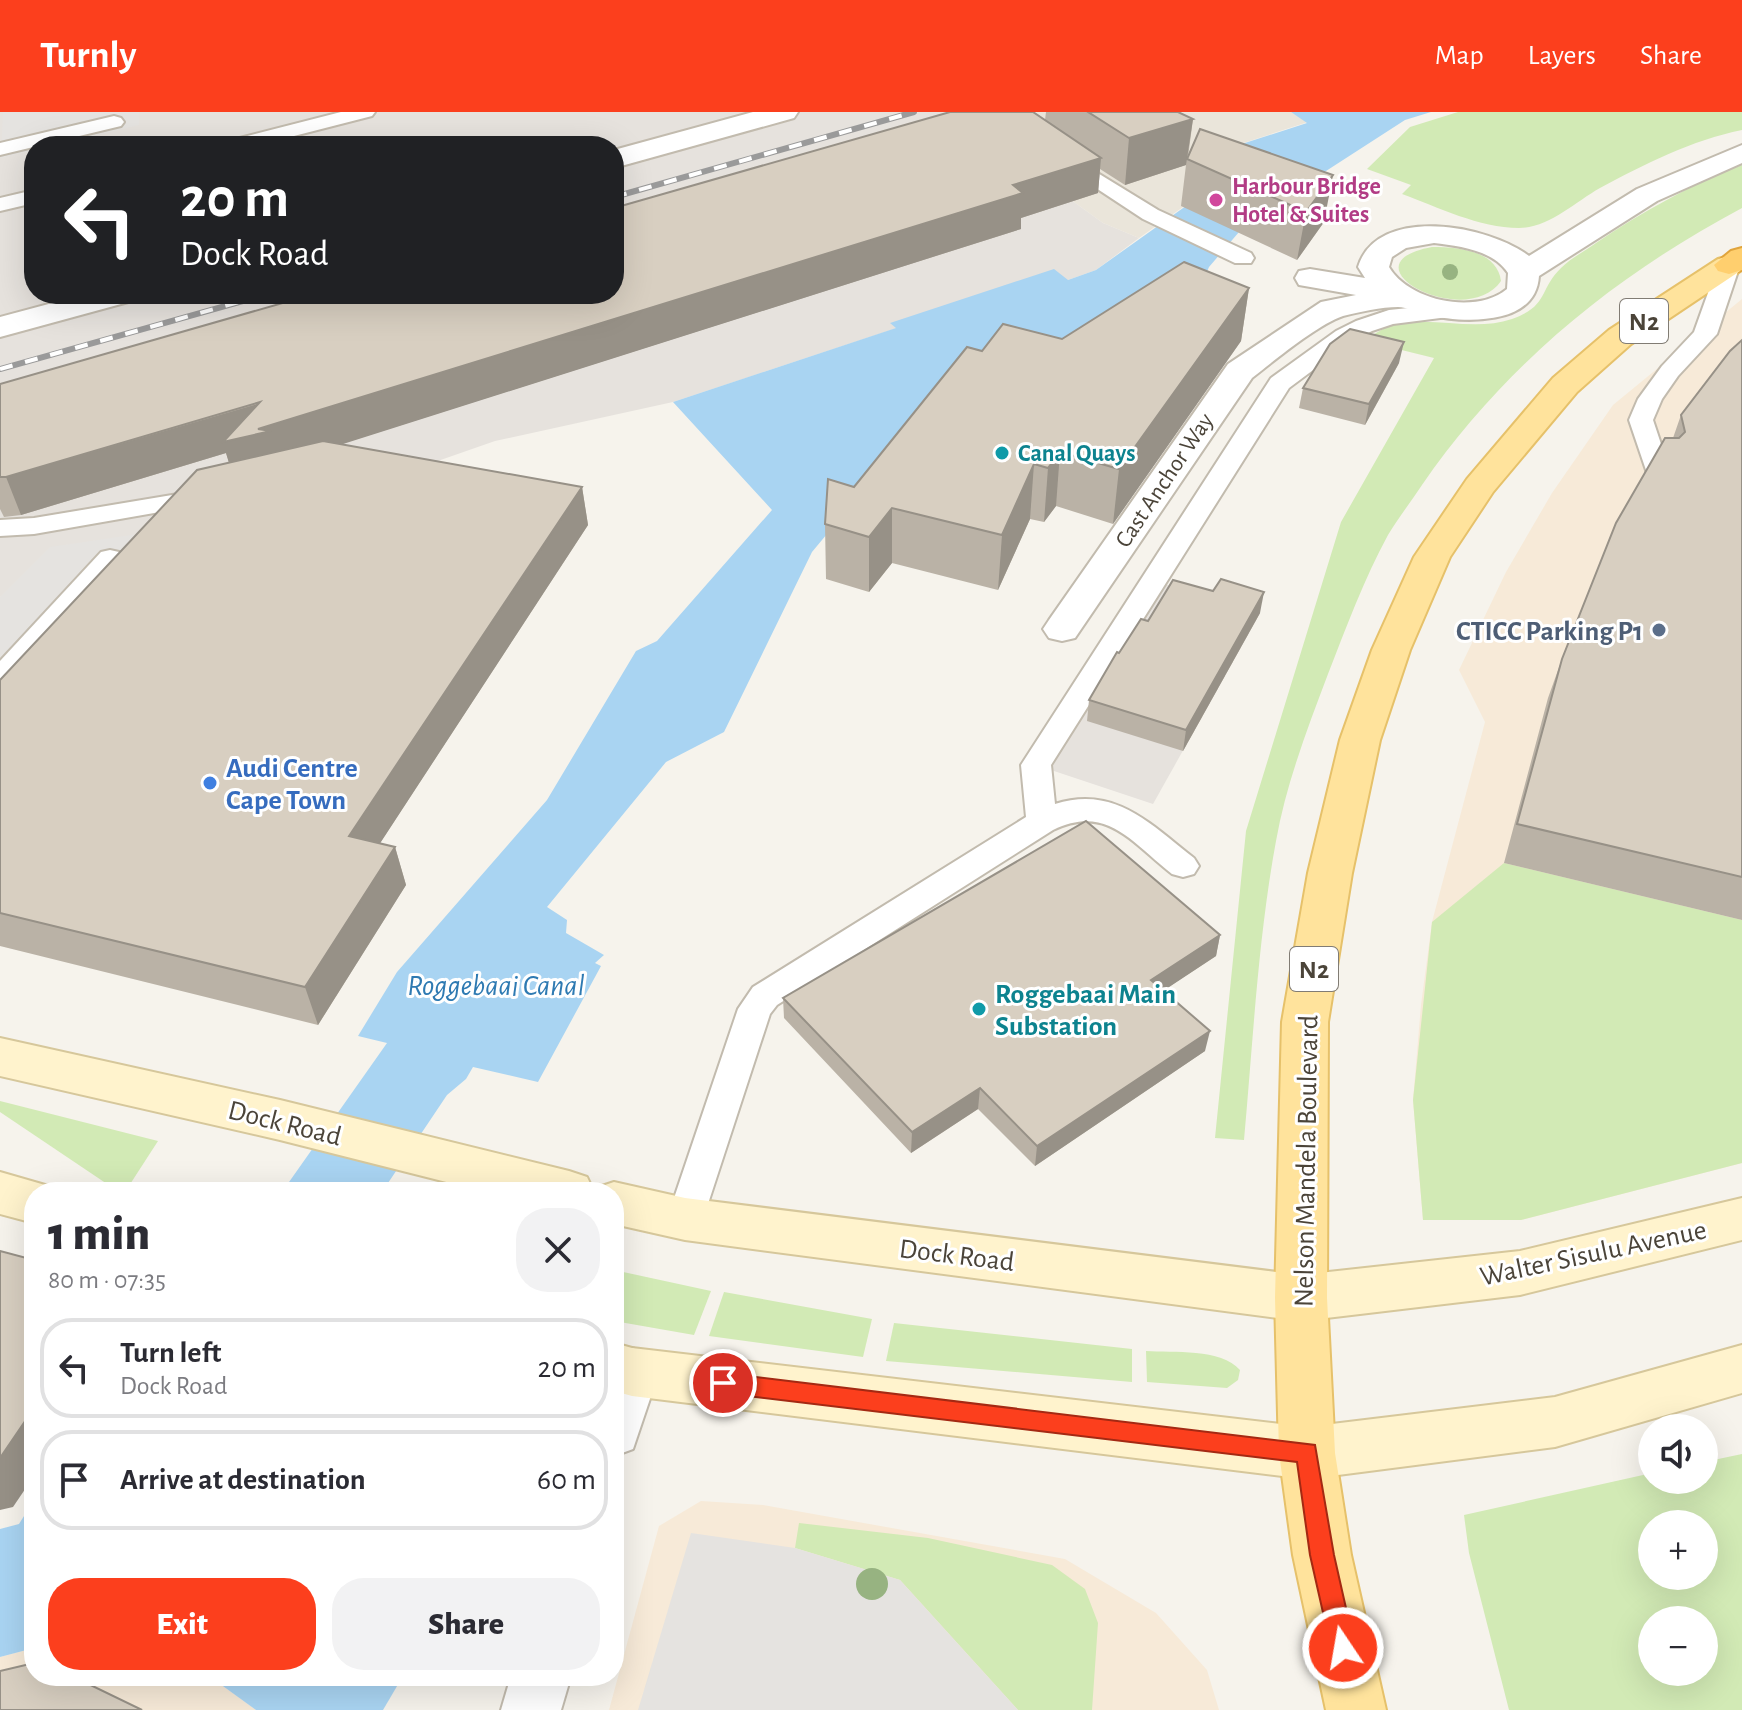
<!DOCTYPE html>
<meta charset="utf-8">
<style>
:root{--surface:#fff;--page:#f2f2f3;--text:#2b2b33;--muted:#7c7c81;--line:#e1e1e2;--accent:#fc3f1d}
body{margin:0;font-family:"Alegreya Sans",sans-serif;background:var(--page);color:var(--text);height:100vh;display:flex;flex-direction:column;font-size:30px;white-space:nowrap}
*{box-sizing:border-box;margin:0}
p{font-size:26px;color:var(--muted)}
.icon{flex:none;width:44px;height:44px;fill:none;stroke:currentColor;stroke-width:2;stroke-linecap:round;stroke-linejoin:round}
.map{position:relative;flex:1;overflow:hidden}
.sheet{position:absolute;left:24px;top:1070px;width:600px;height:504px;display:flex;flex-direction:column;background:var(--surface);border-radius:32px;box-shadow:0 8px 32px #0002}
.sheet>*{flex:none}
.guide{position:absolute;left:24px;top:24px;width:600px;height:168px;border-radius:32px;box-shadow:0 8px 32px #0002;background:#202124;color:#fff;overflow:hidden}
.fabs{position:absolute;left:1638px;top:1302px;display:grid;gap:16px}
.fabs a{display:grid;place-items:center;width:80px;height:80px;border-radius:50%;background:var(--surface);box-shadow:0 8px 32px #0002;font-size:40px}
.pin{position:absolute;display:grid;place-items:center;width:68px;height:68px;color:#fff;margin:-34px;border:4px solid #fff;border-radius:50%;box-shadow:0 2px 8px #0007}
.me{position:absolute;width:88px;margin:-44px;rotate:348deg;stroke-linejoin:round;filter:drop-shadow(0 0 6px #0008)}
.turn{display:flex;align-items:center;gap:28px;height:168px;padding:0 24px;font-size:36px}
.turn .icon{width:104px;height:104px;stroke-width:2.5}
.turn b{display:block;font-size:56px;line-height:68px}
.round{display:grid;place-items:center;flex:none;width:84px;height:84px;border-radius:32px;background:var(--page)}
.head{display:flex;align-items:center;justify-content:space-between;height:136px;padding:0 24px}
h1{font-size:48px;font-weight:800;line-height:60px}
.action{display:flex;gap:16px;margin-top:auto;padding:16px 24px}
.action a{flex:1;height:92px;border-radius:32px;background:var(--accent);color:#fff;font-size:32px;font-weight:800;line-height:92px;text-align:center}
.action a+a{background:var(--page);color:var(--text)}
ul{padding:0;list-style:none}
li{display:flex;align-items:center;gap:24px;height:100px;margin:0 16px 12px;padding:0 8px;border:4px solid var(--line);border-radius:32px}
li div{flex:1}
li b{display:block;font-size:30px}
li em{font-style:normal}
header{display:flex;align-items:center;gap:48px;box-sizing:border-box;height:112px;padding:0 40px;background:var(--accent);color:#fff}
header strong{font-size:38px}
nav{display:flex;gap:44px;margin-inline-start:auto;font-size:28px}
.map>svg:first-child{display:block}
.residential{fill:#eae5da}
.commercial{fill:#f7ead8}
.industrial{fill:#e6e2dd;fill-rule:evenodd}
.green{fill:#d2eab5;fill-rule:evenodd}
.parking{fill:#e5e3e0}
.water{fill:#a9d4f2}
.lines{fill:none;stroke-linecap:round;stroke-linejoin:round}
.lane-casing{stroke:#c2bbae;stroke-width:4}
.street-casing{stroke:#c2bbae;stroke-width:4}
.secondary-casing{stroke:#d6c79b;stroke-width:4}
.primary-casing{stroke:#e6c16a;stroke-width:4}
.highway-casing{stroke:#e0a43c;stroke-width:4}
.lane{fill:#fff;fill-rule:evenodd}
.street{fill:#fff;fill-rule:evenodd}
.secondary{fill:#fff3cd;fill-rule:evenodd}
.primary{fill:#ffe39c;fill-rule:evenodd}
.highway{fill:#ffcf6e;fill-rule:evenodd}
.rail-casing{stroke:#9a9a9a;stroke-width:6}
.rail{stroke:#fff;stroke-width:4;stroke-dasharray:13;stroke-linecap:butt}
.tree{fill:#97b381}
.wall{fill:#bab2a6}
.shaded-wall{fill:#979187}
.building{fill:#d8cfc1;stroke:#979187;stroke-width:2}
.route{fill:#fc3f1d;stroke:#a42913;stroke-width:2}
.hotel-dot{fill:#d1479c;stroke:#fff;stroke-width:3}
.culture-dot{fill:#0f9aa8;stroke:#fff;stroke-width:3}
.service-dot{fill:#5c6f8a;stroke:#fff;stroke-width:3}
.shop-dot{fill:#3f7fe0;stroke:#fff;stroke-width:3}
.labels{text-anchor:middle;stroke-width:6;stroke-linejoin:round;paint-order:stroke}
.far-hotel-label{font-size:24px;font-weight:bold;fill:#b23c85;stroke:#fff;text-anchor:start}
.far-culture-label{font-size:24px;font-weight:bold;fill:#0d838f;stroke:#fff;text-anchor:start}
.far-street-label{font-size:24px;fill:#4b4439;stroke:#fff}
.shield{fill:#fff;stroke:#817c74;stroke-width:2}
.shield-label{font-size:26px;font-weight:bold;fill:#4b4439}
.service-label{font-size:28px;font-weight:bold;fill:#4e5e75;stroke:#fff;text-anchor:end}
.shop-label{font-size:28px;font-weight:bold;fill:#366cbe;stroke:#fff;text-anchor:start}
.culture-label{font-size:28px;font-weight:bold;fill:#0d838f;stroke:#fff;text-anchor:start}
.street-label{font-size:28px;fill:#4b4439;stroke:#fff}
.water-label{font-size:30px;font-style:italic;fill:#2e7ab2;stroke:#fff}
</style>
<header>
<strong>Turnly</strong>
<nav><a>Map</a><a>Layers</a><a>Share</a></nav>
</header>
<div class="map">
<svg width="1742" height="1598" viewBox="0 0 1742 1598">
<rect width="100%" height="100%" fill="#f6f3ec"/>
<path class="residential" d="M 950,0 L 1291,0 L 1308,10 L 1188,49 L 1220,69 L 1139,126 L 1103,111 Z"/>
<g class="commercial">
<path d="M 1742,187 L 1742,1051 L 1521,1108 L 1423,1108 L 1413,988 L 1421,893 L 1432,810 L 1485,610 L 1459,558 L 1506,460 L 1552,381 L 1613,293 Z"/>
<path d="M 701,1389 L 763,1393 L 1065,1447 L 1156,1501 L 1207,1558 L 1219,1598 L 609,1598 L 659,1414 Z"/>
<path d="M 34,1536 L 34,1564 L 209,1564 L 256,1598 L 0,1598 L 0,1545 Z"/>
</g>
<g class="industrial">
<path d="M 0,0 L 950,0 L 1103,111 L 1139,126 L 1096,158 L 1068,168 L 891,211 L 897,216 L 673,290 L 495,329 L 369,373 L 0,485 ZM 34,34 L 614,34 L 614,182 L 34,182 Z"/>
<path d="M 1161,471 L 1260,501 L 1153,692 L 1045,656 Z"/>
</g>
<g class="green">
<path d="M 1458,0 L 1742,0 L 1742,18 C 1692,28 1645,52 1600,76 C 1575,90 1549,116 1519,116 C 1479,116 1438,95 1402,82 L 1411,73 L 1367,57 L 1410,15 Z"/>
<path d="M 1742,53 L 1742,96 C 1614,164 1504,254 1422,373 C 1411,390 1398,406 1388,423 C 1364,467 1346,516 1328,562 C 1308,615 1286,672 1276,729 C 1258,827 1253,929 1244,1028 L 1215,1026 L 1246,719 L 1341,410 L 1434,246 L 1365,229 C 1408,191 1462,224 1512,207 C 1549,194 1539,177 1561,156 C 1571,146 1585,139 1596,131 C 1642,100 1690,73 1742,53 Z"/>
<path d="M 1432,135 C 1457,135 1497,138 1501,169 C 1466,220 1339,152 1432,135 Z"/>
<path d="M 1504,751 L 1742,808 L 1742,1051 L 1521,1108 L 1423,1108 L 1413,988 L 1432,810 Z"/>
<path d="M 0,989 L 158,1029 L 125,1080 L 119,1080 L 0,1000 Z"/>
<path d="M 614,1158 L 711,1179 L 694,1223 L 614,1209 Z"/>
<path d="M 724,1180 L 872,1207 L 863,1245 L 709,1224 Z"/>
<path d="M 894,1211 L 1132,1237 L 1132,1270 L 886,1249 Z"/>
<path d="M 1146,1239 C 1173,1241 1221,1236 1240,1258 L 1238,1268 L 1227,1276 L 1147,1270 Z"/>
<path d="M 1742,1342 L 1742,1598 L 1509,1598 L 1469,1441 L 1464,1403 L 1652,1361 L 1652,1368 L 1704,1368 L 1704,1350 ZM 1652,1412 L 1704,1412 L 1704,1464 L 1652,1464 ZM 1652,1508 L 1704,1508 L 1704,1560 L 1652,1560 Z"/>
<path d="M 799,1411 L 928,1426 L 1052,1453 L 1085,1477 L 1098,1511 L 1092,1598 L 1018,1598 L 900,1468 L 795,1436 Z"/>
</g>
<g class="parking">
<path d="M 3,0 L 139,0 L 139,13 L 52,34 L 34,34 L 34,38 L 1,46 Z"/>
<path d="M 192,414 L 0,638 L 0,485 L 50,435 Z"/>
<path d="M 691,1421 L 795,1436 L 900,1468 L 1018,1598 L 638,1598 Z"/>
</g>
<g class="water">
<path d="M 1291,0 L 1431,0 L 1405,8 L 1278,90 L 1239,120 L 1209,155 L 1202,171 L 1129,221 L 962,260 L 812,440 L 724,620 L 666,650 L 547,795 L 567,808 L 566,821 L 604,843 L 595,851 L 601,854 L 538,970 L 473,955 L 466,967 L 447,983 L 382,1080 L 282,1080 L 387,931 L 358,924 L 397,860 L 547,688 L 636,539 L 657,529 L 772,398 L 673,290 L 896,216 L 890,211 L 1054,157 L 1068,168 L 1096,158 L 1221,69 L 1189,49 L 1307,11 Z"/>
<path d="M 34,1388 L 34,1536 L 0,1545 L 0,1417 L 19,1412 Z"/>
<path d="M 209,1564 L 403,1564 L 383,1598 L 256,1598 Z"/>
</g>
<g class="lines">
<defs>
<g id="lane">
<path d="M 341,0 L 375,0 L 372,4 L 255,34 L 221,34 L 224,30 Z"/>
<path d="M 114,4 L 121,6 L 124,10 L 121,14 L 0,43 L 0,31 Z"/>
<path d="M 1065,41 L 1158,98 L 1251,141 L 1254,146 L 1251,151 L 1235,151 L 1143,107 L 1058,51 L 1055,47 L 1058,43 Z"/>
<path d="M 34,78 L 34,91 L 0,99 L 0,86 Z"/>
<path d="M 1729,146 L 1740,153 L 1717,222 L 1678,264 L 1662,287 L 1653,308 L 1669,356 L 1665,361 L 1647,361 L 1629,308 L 1638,287 L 1662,254 L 1694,220 L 1718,153 Z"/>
<path d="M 1448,192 L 1456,194 L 1459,199 L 1456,204 L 1393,212 L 1372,219 L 1352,229 L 1289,276 L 1051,653 L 1055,692 C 1115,673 1150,712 1194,746 L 1199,754 L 1194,762 L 1183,765 L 1172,762 C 1131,730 1107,692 1053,718 L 777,893 L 770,902 L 703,1107 L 698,1118 L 685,1123 L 672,1118 L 667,1107 L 738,897 L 753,875 L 1026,705 L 1021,653 L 1271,266 L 1336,219 L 1356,209 L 1389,198 Z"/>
<path d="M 208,377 L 217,380 L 221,385 L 217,390 L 34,422 L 0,424 L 0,408 L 34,406 Z"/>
<path d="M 110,438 L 119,440 L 123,446 L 119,452 L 10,574 L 0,576 L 0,549 L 101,440 Z"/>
</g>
<g id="street">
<path d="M 753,0 L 798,0 L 794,6 L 614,56 L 614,38 Z"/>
<path d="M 1742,33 L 1742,51 L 1657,89 L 1539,164 C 1536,215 1463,211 1427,203 C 1418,201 1407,195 1398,195 C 1382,195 1359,200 1343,204 C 1317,213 1275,248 1252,266 L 1075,526 L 1062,529 L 1049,526 L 1043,517 L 1049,508 L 1228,252 L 1321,190 L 1356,183 L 1299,173 L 1295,166 L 1299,159 L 1310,157 L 1365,166 L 1358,155 C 1377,92 1489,113 1529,144 L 1637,77 ZM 1434,131 C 1459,134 1493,138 1508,161 L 1507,177 C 1476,203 1409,189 1389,155 L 1392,145 L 1406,136 Z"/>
<path d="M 86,182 L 137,182 L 132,189 L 0,225 L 0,205 Z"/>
<path d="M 632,1236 L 651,1243 L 659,1260 L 633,1337 L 614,1344 L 614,1243 Z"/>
<path d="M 511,1564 L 571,1564 L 561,1598 L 501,1598 Z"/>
</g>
<g id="secondary">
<path d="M 0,926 L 280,988 L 569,1059 L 587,1065 L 594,1080 L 486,1080 L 280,1028 L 0,964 Z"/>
<path d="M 0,1060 L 52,1075 L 54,1080 L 34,1080 L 34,1111 L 0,1102 Z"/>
<path d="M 614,1070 L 685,1086 L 1301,1163 L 1520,1139 L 1742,1086 L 1742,1128 L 1520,1183 L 1301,1209 L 685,1128 L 614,1112 L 614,1080 L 594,1080 L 596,1076 Z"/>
<path d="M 614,1231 L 632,1236 L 1307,1315 L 1555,1285 L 1742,1233 L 1742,1281 L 1555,1335 L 1307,1367 L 632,1284 L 614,1279 Z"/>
</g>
<path id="primary" d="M 1729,144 L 1742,150 L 1740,159 L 1631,232 L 1577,280 L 1493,380 L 1450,445 L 1410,538 L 1380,628 L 1352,761 L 1328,910 L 1327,1186 L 1335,1341 L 1351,1443 L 1386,1598 L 1326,1598 L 1293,1443 L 1279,1341 L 1275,1186 L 1282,910 L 1308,761 L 1340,628 L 1372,538 L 1414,445 L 1467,367 L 1553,266 L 1609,218 L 1718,147 Z"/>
<path id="highway" d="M 1742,136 L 1742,158 L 1729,162 L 1718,159 L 1714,153 L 1731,139 Z"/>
</defs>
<use href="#lane" class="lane-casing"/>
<use href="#street" class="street-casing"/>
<use href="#secondary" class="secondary-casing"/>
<use href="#primary" class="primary-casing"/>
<use href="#highway" class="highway-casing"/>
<use href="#lane" class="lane"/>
<use href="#street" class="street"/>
<use href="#secondary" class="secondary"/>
<use href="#primary" class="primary"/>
<use href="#highway" class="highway"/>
<defs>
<g id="rail">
<path d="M 614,85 L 914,0"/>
<path d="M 0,257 L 268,182"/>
</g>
</defs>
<use href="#rail" class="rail-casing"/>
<use href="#rail" class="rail"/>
</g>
<g class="tree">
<circle cx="1450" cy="160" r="8"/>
<circle cx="872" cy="1472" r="16"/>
</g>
<g class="wall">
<path d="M 1046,0 L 1178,0 L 1193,7 L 1188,45 L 1200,17 L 1324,110 L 1297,148 L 1181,94 L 1186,53 L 1125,73 L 1100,57 L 1098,81 L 1021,106 L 1021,117 L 341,332 L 582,375 L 588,413 L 380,731 L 395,735 L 406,773 L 318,913 L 0,834 L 0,568 L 229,350 L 226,341 L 21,403 L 4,405 L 0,397 L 0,272 L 1045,8 Z"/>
<path d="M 1249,176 L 1241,229 L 1113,412 L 1056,394 L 1044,410 L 1030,407 L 998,478 L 892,451 L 869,480 L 826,467 L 825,412 L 854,375 L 982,239 L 1062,227 Z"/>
<path d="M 1742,228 L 1742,808 L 1504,751 L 1548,586 L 1562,547 L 1673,326 L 1681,303 Z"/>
<path d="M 1399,251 L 1365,313 L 1299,296 L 1303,276 Z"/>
<path d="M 1260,501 L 1183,639 L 1087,609 L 1089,588 L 1119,541 L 1148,509 Z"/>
<path d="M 1220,823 L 1216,844 L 1164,878 L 1205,939 L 1035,1054 L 978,997 L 911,1041 L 784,906 L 783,886 Z"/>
</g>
<g class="shaded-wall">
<path d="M 1193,7 L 1186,53 L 1125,73 L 1129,26 Z"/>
<path d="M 1101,46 L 1098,81 L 1021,106 L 1021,117 L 280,352 L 234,368 L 226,341 L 21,403 L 6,365 L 1013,73 Z"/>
<path d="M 1333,63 L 1324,110 L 1297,148 L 1306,100 Z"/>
<path d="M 1249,176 L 1241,229 L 1113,412 L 1119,357 Z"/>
<path d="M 1404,230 L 1399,251 L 1365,313 L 1369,292 Z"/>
<path d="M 1060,340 L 1056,394 L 1044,410 L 1048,356 Z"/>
<path d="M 1034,352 L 1030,407 L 998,478 L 1002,423 Z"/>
<path d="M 582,375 L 588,413 L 360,762 L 349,724 Z"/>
<path d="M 892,396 L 892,451 L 869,480 L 869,425 Z"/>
<path d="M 1264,480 L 1260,501 L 1183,639 L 1186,618 Z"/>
<path d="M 395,735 L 406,773 L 318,913 L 305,875 Z"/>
<path d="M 1220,823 L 1216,844 L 1148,889 L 1151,868 Z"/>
<path d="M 1210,919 L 1205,939 L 1035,1054 L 1037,1034 Z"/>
<path d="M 980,976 L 978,997 L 911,1041 L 912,1020 Z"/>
<path d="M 34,1296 L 34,1364 L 13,1395 L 0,1398 L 0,1346 Z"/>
</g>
<g class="building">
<path d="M 950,0 L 1033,0 L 1101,46 L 1013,73 L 1023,81 L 258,317 L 271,319 L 223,330 L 260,290 L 6,365 L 0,365 L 0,272 L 314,182 L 614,182 L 614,96 Z"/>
<path d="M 1088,0 L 1178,0 L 1193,7 L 1129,26 Z"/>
<path d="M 1200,17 L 1333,63 L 1306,100 L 1187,47 Z"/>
<path d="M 1184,150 L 1249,176 L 1119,357 L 1060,340 L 1048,356 L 1034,352 L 1002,423 L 892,396 L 869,425 L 825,412 L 828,367 L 854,375 L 967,235 L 982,239 L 1003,212 L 1062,227 Z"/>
<path d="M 1350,217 L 1404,230 L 1369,292 L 1303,276 L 1330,232 Z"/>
<path d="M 1742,228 L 1742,765 L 1517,712 L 1562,547 L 1616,411 L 1665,326 L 1679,326 L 1685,320 L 1681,303 L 1730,239 Z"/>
<path d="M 323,329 L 582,375 L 349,724 L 395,735 L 305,875 L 0,801 L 0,568 L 197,358 Z"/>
<path d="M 1221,467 L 1264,480 L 1186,618 L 1089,588 L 1117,540 L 1119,541 L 1141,507 L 1148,509 L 1173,468 L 1213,479 Z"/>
<path d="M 1086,709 L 1220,823 L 1151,868 L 1210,919 L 1037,1034 L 980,976 L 912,1020 L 783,886 Z"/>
<path d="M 0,1139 L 34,1148 L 34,1296 L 0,1346 Z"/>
<path d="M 34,1551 L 34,1564 L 72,1564 L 142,1598 L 0,1598 L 0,1559 Z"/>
</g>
<path class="route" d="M 723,1261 L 1315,1333 L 1334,1443 L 1355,1536 L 1351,1545 L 1343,1548 L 1334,1545 L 1331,1536 L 1310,1443 L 1297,1350 L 723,1281 L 715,1278 L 712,1271 L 715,1263 Z"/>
<circle class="hotel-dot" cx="1216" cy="88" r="8"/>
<g class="culture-dot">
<circle cx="1002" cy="341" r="8"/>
<circle cx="979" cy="897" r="8"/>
</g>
<circle class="service-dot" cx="1659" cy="518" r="8"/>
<circle class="shop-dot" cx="210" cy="671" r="8"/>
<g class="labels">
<g class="far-hotel-label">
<text x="1232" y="82">Harbour Bridge<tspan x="1232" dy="28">Hotel &amp; Suites</tspan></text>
</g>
<g class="far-culture-label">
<text x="1018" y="349">Canal Quays</text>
</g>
<g class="far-street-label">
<text transform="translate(1164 368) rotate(-56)" y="8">Cast Anchor Way</text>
</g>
<g class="shield">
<rect x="1620" y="187" width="48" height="44" rx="6"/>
<rect x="1290" y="835" width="48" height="44" rx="6"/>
</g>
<g class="shield-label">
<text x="1644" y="218">N2</text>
<text x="1314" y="866">N2</text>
</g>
<g class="service-label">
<text x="1643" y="528">CTICC Parking P1</text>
</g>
<g class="shop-label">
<text x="226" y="665">Audi Centre<tspan x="226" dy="32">Cape Town</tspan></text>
</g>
<g class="culture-label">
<text x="995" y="891">Roggebaai Main<tspan x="995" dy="32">Substation</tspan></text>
</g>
<g class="street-label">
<text transform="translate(285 1010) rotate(14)" y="10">Dock Road</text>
<text transform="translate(1305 1049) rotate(-89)" y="10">Nelson Mandela Boulevard</text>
<text transform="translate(1593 1140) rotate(-12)" y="10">Walter Sisulu Avenue</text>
<text transform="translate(957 1142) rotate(7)" y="10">Dock Road</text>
</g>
<g class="water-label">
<text x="496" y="883">Roggebaai Canal</text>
</g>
</g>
</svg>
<div class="fabs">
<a><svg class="icon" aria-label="sound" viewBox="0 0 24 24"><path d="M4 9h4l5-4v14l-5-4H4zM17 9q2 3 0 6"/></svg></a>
<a>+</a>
<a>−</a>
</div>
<div class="pin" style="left:723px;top:1271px;background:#d93025"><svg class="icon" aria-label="arrive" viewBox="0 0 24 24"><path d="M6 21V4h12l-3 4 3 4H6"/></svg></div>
<svg class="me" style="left:1343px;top:1536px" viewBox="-20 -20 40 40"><circle r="17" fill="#fc3f1d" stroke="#fff" stroke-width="3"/><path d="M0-11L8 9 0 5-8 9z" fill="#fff"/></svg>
<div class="guide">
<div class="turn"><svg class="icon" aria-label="left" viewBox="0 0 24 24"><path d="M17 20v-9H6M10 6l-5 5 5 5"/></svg><div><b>20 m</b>Dock Road</div></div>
</div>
<section class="sheet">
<div class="head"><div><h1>1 min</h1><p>80 m · 07:35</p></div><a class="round"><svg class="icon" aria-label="close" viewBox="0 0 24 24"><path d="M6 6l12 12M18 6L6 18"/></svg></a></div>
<ul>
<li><svg class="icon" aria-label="left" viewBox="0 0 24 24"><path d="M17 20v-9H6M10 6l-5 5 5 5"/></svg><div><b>Turn left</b><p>Dock Road</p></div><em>20 m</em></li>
<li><svg class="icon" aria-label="arrive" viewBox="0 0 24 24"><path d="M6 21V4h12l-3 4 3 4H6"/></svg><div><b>Arrive at destination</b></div><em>60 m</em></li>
</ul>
<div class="action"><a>Exit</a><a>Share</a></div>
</section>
</div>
